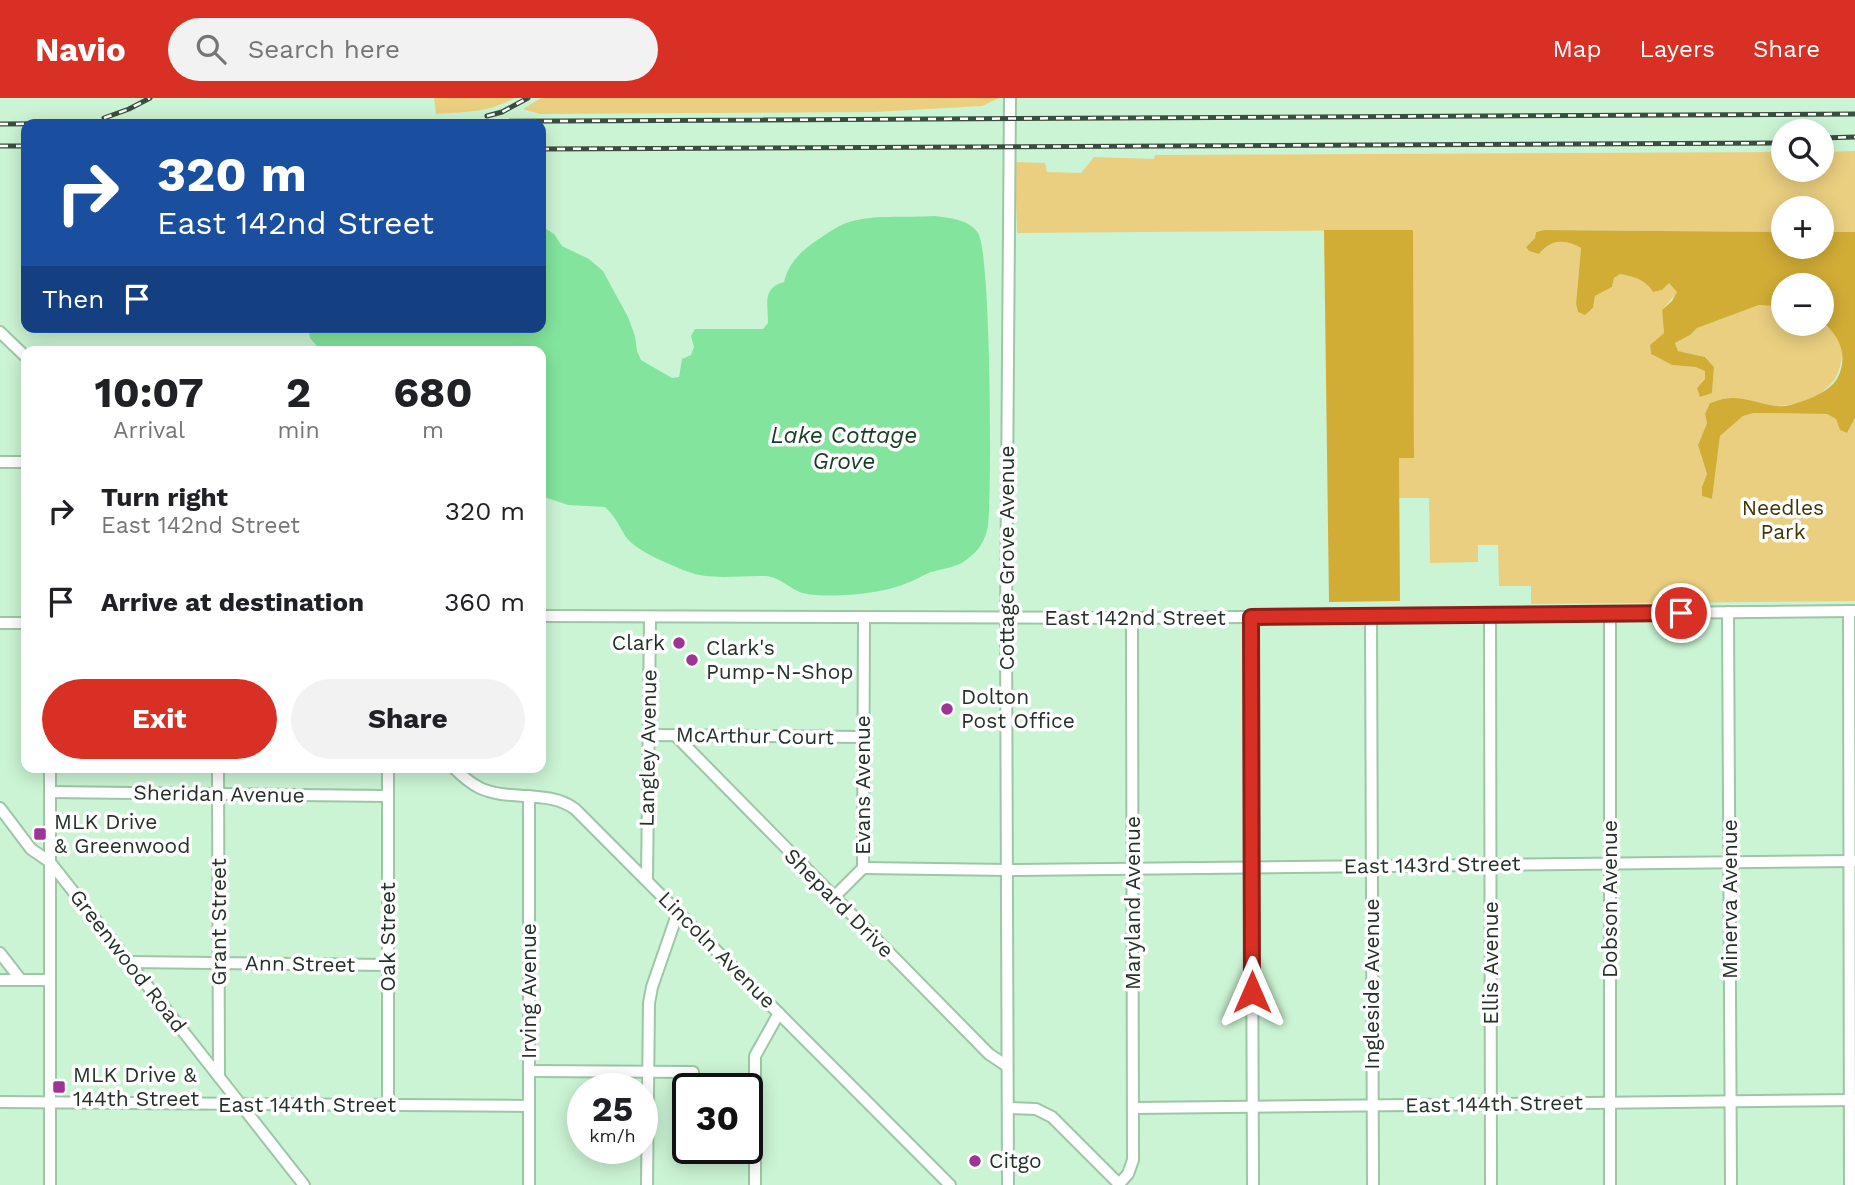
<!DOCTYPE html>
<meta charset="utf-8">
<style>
:root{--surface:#fff;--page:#f2f2f2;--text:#202124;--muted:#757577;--accent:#d93025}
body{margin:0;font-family:"Work Sans",sans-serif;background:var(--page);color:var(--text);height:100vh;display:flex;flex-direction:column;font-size:26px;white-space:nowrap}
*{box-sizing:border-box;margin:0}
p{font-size:23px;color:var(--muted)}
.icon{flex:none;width:38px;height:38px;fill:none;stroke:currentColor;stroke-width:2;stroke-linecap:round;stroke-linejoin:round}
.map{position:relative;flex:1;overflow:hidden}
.side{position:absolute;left:21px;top:248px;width:525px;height:427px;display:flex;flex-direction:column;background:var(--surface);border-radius:14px;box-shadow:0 4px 18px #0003}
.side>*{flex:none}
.banner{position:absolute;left:21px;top:21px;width:525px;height:214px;border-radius:14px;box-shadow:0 4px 18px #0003;background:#1a4fa0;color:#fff;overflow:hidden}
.fabs{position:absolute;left:1771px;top:21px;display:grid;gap:14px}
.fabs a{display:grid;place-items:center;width:63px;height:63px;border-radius:50%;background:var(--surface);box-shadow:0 4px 18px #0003;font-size:35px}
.speed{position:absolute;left:567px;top:975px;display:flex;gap:14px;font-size:35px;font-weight:700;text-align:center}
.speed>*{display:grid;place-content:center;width:91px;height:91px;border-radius:50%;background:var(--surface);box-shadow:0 4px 18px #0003;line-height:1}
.speed small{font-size:18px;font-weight:400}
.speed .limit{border:4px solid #111;border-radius:10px;background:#fff;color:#111}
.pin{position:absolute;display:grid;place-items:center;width:60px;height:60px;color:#fff;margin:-30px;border:4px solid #fff;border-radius:50%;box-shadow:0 2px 7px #0007}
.me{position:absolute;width:77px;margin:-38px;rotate:0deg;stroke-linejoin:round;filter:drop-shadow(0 0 5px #0008)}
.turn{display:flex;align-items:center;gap:24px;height:147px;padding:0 21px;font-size:32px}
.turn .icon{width:91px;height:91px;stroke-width:2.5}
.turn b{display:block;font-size:49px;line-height:60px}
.then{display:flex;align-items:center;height:66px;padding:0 21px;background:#0003;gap:14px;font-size:26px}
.eta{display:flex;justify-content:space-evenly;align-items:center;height:119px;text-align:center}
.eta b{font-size:42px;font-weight:700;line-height:49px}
.button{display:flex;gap:14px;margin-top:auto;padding:14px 21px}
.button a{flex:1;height:80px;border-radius:42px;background:var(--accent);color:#fff;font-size:28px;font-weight:700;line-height:80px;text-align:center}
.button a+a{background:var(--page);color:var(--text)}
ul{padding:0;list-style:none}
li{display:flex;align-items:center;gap:21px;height:91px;padding:0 21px}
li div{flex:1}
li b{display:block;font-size:26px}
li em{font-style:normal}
header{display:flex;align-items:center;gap:42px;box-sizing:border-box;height:98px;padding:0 35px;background:var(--accent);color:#fff}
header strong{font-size:33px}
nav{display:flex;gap:38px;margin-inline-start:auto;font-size:24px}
.search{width:490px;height:63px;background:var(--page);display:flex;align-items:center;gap:18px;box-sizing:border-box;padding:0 24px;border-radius:38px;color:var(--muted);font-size:26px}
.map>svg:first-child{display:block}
.green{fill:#eacf80}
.forest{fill:#d2ad36}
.water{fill:#83e59d}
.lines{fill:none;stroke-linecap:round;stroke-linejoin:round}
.minor-casing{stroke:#9ec6a6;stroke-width:14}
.minor{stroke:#fff;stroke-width:10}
.rail-casing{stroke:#3b4d3f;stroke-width:5}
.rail{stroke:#fff;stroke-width:2.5;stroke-dasharray:8;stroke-linecap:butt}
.route-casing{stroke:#8d1f18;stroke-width:18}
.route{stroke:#d93025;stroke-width:12}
.poi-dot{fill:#9e3496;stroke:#fff;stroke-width:2.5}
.labels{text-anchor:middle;stroke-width:7;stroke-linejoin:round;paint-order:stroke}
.park-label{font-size:21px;fill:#433401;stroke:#fff}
.street-label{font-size:21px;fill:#233226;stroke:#fff}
.poi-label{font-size:21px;fill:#233226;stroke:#fff;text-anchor:start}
.water-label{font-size:23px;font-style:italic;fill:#153e22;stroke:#fff}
</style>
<header>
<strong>Navio</strong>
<div class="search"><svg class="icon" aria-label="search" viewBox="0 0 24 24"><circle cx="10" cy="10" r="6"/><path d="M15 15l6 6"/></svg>Search here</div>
<nav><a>Map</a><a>Layers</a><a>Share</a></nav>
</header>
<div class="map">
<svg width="1855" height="1087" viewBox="0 0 1855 1087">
<rect width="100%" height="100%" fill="#cbf4d4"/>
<g class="green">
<path d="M 434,0 L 514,0 C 490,15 464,14 436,16 Z"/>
<path d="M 541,0 L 999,0 L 982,8 L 875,14 L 540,16 L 523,11 Z"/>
<path d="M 1855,53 L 1855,134 L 1822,134 L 1822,110 L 1783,110 L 1783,134 L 1544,132 L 1536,134 L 1535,140 L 1526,149 L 1529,153 L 1539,156 C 1553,141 1564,141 1581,150 L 1576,206 L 1578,214 L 1585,217 L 1593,210 L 1595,198 L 1612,189 L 1614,180 L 1620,176 C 1634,179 1645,181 1653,194 L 1662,192 L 1669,185 L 1678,194 L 1662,212 L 1664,235 L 1650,247 L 1651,256 L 1672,267 L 1695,269 L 1705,273 L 1705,281 L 1697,290 L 1701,299 L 1712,294 L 1714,269 L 1705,259 L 1678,253 L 1675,245 L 1690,237 L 1697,230 L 1759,207 L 1772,208 L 1783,214 L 1783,226 C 1808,226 1826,219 1838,241 C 1844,251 1842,262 1839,272 C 1831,298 1792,311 1767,307 C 1755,305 1743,299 1731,300 C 1724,300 1716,303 1710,305 L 1705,316 L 1707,325 L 1698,347 L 1707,376 L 1702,389 L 1702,398 L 1712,401 L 1720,338 L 1743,318 L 1754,315 L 1827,316 L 1836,321 L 1840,332 L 1847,335 L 1855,320 L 1855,503 L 1531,506 L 1531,488 L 1499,488 L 1498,447 L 1478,447 L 1478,464 L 1430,465 L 1429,400 L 1399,400 L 1399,360 L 1414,359 L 1412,132 L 1017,135 L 1015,64 L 1045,65 L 1047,74 L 1081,75 L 1094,59 L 1154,61 L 1155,57 L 1783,54 L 1783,72 L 1822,72 L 1822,54 Z"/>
</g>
<g class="forest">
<path d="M 1324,132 L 1413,132 L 1414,360 L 1399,360 L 1400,503 L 1329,504 Z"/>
<path d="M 1544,132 L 1783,134 L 1783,149 L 1822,149 L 1822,134 L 1855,134 L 1855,320 L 1847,335 L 1840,332 L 1836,321 L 1827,316 L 1754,315 L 1743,318 L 1720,338 L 1712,401 L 1702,398 L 1702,389 L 1707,376 L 1698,347 L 1707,325 L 1705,316 L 1710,305 C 1716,303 1724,300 1731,300 C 1751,299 1770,312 1790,307 C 1805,303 1828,295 1837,281 C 1849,259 1840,237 1822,224 L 1822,187 L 1783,187 L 1783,214 L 1772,208 L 1759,207 L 1697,230 L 1690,237 L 1675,245 L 1678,253 L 1705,259 L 1714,269 L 1712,295 L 1700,299 L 1697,290 L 1705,281 L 1705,273 L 1695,269 L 1672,267 L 1651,256 L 1650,247 L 1664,235 L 1662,212 L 1672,203 L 1677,194 L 1669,185 L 1662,192 L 1653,194 C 1645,181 1634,179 1620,176 L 1614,180 L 1612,189 L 1595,198 L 1593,210 L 1585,217 L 1578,214 L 1576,206 L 1581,150 C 1564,141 1552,141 1539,156 L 1529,153 L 1526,149 L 1535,140 L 1536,134 Z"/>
</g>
<path class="water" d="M 934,118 C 949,120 969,121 978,135 C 991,154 992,393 988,428 C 985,443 979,453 966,462 C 958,469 942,471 931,474 C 923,477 916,482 907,485 C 882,496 835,500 807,496 C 790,493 782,479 765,478 C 739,477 711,483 686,473 C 669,466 637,454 626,439 C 619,428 615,418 605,409 L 568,407 L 541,398 L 541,254 L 322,254 L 310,240 L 308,229 L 541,229 L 541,128 L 554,136 L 562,148 L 589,161 L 603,173 L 628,219 L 635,238 L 637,253 L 641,262 L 672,280 L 679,279 L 682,261 L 691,257 L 694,249 L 691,238 L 695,231 L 763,231 L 768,225 C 768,206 762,190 784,184 C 788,167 799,155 813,145 C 823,138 834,130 846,125 C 870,116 908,120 934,118 Z"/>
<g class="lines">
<defs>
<g id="minor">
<path d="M 0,234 L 26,259"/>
<path d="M 0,364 L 26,364"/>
<path d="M 1849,513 L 1850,1087"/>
<path d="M 1728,514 L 1731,1087"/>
<path d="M 1610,516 L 1610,1087"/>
<path d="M 1490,517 L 1491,1087"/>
<path d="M 541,518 L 1132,520 L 1855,513"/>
<path d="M 1371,518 L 1373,1087"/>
<path d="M 1251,519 L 1253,1087"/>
<path d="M 0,525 L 26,525"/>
<path d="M 648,637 L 862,639"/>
<path d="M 675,637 L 989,956 L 1007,968"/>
<path d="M 50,670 L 50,1087"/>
<path d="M 218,670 L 219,979"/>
<path d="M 388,670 L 388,1007"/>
<path d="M 454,670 C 462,678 470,685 480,690 C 510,704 548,691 575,711 L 950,1087"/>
<path d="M 50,694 L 387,698"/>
<path d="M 0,710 L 31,751 L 50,764 L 304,1087"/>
<path d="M 863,770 L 1008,772 L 1855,763"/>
<path d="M 647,781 L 650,519"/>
<path d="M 834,799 L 863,770 L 864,520"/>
<path d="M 0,855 L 21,882"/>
<path d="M 128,864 L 388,867"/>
<path d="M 0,882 L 50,882"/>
<path d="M 529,973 L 693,974"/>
<path d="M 0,1004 L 529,1008"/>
<path d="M 1008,1010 L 1036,1011 L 1052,1019 L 1120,1087"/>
<path d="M 1134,1010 L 1855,1002"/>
<path d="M 1119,1086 L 1128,1076 L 1133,1062 L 1132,520"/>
<path d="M 529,1087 L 529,698"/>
<path d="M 647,1087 L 649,905 L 652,889 L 678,814"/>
<path d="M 755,1087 L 755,958 L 779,915"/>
<path d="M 1008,1087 L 1006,520 L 1010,0"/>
</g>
</defs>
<use href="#minor" class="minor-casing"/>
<use href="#minor" class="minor"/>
<defs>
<g id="rail">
<path d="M 487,18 L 502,14 L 528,0"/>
<path d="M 104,20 L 129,11 L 150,0"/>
<path d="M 0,26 L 1855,16"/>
<path d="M 1822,40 L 1855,39"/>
<path d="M 0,48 L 26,48"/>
<path d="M 541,51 L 1783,45"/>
</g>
</defs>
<use href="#rail" class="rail-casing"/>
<use href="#rail" class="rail"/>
</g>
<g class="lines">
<defs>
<path id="route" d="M 1252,894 L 1251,519 L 1681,515"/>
</defs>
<use href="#route" class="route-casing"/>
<use href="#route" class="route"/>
</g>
<g class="poi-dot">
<circle cx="679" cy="545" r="7"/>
<circle cx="692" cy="562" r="7"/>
<circle cx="947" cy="611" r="7"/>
<rect x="33" y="729" width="14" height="14" rx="3.5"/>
<rect x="52" y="982" width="14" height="14" rx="3.5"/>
<circle cx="975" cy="1063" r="7"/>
</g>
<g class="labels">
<g class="park-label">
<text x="1783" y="417">Needles<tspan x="1783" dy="24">Park</tspan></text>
</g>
<g class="street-label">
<text transform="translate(1007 460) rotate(-90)" y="7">Cottage Grove Avenue</text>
<text x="1135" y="527">East 142nd Street</text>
<text transform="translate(755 638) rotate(1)" y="7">McArthur Court</text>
<text transform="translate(648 650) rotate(-89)" y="7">Langley Avenue</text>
<text transform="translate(863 687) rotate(-90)" y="7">Evans Avenue</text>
<text transform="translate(219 696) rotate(1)" y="7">Sheridan Avenue</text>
<text transform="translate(1432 767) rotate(-1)" y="7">East 143rd Street</text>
<text transform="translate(1610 801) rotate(-90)" y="7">Dobson Avenue</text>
<text transform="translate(1730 801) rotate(-90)" y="7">Minerva Avenue</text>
<text transform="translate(839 805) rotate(45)" y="7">Shepard Drive</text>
<text transform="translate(1133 805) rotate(-90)" y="7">Maryland Avenue</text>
<text transform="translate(219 824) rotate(-90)" y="7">Grant Street</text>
<text transform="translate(388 839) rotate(-90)" y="7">Oak Street</text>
<text transform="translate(717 852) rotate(45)" y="7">Lincoln Avenue</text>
<text transform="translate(128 863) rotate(52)" y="7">Greenwood Road</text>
<text transform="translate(1491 865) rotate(-90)" y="7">Ellis Avenue</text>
<text transform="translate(300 866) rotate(1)" y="7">Ann Street</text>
<text transform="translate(1372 886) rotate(-90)" y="7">Ingleside Avenue</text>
<text transform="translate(529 893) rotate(-90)" y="7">Irving Avenue</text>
<text transform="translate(1494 1006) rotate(-1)" y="7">East 144th Street</text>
<text x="307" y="1014">East 144th Street</text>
</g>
<g class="poi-label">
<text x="665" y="552" text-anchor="end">Clark</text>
<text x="706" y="557">Clark's<tspan x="706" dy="24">Pump-N-Shop</tspan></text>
<text x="961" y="606">Dolton<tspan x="961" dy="24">Post Office</tspan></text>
<text x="54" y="731">MLK Drive<tspan x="54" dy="24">&amp; Greenwood</tspan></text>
<text x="73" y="984">MLK Drive &amp;<tspan x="73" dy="24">144th Street</tspan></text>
<text x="989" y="1070">Citgo</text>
</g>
<g class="water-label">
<text x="844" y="345">Lake Cottage<tspan x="844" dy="26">Grove</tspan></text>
</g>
</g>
</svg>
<div class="fabs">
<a><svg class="icon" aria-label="search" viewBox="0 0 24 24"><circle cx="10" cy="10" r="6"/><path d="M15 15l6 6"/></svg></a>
<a>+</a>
<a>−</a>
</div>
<div class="speed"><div>25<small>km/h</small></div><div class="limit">30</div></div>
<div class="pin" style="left:1681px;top:515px;background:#d93025"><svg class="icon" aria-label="arrive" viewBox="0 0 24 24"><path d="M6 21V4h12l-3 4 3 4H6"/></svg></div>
<svg class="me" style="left:1252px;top:894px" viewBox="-20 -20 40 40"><path d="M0-17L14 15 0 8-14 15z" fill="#d93025" stroke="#fff" stroke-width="4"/></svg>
<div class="banner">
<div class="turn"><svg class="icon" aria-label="right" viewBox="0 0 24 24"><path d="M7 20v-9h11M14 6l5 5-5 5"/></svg><div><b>320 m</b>East 142nd Street</div></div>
<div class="then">Then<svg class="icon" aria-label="arrive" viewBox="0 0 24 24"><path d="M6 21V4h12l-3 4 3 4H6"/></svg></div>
</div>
<section class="side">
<div class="eta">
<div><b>10:07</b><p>Arrival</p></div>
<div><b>2</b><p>min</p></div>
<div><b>680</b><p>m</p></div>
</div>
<ul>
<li><svg class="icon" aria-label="right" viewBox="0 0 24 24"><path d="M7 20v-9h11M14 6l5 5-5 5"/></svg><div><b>Turn right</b><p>East 142nd Street</p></div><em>320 m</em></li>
<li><svg class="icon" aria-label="arrive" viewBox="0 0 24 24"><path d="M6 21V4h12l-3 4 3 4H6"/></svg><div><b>Arrive at destination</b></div><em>360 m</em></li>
</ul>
<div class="button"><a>Exit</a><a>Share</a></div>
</section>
</div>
